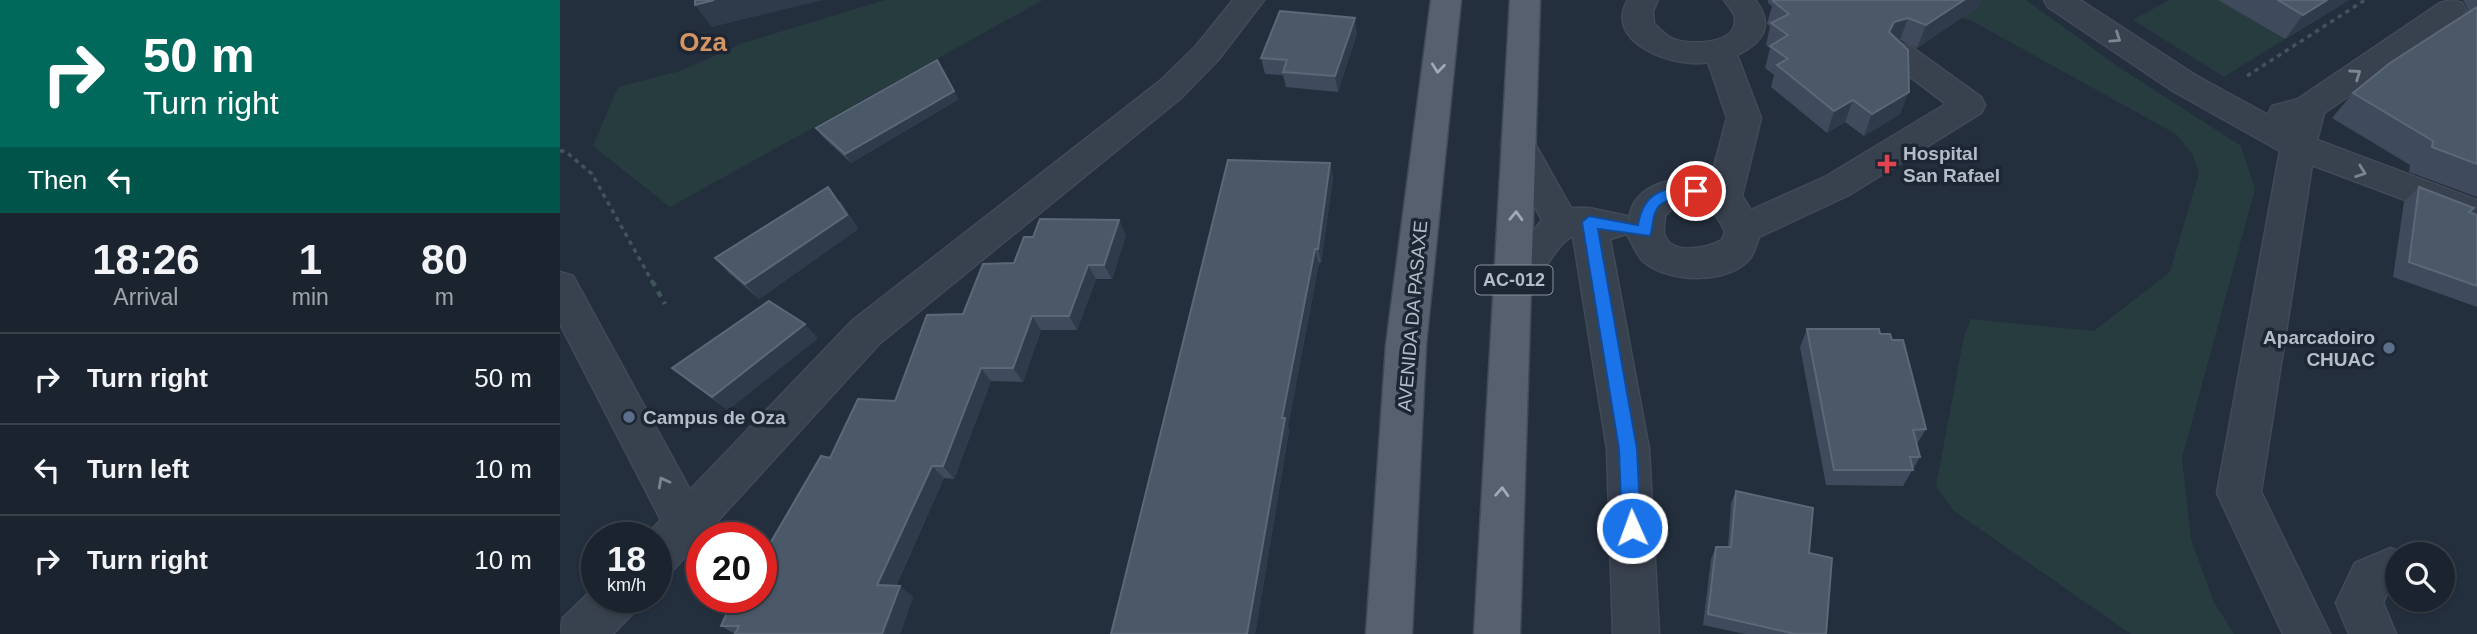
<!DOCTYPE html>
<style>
:root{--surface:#1b232e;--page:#282f3a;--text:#f1f3f6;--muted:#a0a4aa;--line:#39404a}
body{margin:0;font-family:Arial,sans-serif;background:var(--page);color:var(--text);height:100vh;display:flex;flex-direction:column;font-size:26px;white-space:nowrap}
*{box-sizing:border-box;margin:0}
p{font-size:23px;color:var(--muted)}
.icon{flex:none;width:38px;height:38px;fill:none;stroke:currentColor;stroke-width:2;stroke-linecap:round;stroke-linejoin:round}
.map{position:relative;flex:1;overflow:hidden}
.side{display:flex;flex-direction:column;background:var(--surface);width:560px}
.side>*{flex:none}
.hud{background:#00695c;color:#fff;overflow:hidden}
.tools{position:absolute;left:1825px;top:542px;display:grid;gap:14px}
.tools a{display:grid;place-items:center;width:70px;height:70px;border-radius:50%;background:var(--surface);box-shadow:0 2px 5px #0004,0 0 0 2px var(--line);font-size:35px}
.speed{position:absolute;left:21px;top:522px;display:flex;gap:14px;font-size:35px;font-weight:700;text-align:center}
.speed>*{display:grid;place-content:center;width:91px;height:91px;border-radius:50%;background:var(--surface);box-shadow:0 2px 5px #0004,0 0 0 2px var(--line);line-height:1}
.speed small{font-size:18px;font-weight:400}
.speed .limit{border:10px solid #d22;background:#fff;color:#111}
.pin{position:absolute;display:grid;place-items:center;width:60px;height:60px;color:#fff;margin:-30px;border:4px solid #fff;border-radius:50%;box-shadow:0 2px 7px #0007}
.me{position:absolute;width:77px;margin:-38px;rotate:358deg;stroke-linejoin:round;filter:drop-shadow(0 0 5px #0008)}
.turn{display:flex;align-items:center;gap:24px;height:147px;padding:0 28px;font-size:32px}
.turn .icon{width:91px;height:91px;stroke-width:2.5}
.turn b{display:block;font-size:49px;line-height:60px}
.then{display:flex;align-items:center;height:66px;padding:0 28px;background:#0003;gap:14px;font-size:26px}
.eta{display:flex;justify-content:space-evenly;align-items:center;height:119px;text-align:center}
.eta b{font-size:42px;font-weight:700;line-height:49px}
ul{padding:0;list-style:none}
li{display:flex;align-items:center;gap:21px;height:91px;padding:0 28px;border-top:2px solid var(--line)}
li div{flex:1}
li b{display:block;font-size:26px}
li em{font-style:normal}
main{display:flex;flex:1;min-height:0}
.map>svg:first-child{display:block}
.green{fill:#263c3f}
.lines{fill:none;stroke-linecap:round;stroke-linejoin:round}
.minor-casing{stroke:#414a57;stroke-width:3}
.major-casing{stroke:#414a57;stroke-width:3}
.path-far1{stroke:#3f5557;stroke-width:3.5;stroke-dasharray:4.5 4.5;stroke-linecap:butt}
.path{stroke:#3f5557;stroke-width:4.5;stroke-dasharray:6 6;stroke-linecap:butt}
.minor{fill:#38414e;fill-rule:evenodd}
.major{fill:#56606e;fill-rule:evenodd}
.wall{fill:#3f4b5c}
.shaded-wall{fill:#2f3b4b}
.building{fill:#4b5868;stroke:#5c6777;stroke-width:2}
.oneway{stroke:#7c8592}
.oneway2{stroke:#a1aab7}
.route{fill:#1a73e8;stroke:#114b97;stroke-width:2}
.health-dot{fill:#e0444e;stroke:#1d2633;stroke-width:2.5}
.service-dot{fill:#5c6f8a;stroke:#1d2633;stroke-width:2.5}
.labels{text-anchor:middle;stroke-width:7;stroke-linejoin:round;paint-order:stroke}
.shield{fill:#1d2633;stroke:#878f9c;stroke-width:2}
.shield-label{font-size:18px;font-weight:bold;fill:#b4bcc9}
.poi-label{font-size:19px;font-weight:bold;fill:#b4bcc9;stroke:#1d2633;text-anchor:start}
.street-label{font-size:19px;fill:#b4bcc9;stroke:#1d2633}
.district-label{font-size:26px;font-weight:bold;fill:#d59563;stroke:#1d2633}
</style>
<main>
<section class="side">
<div class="hud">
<div class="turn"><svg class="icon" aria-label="right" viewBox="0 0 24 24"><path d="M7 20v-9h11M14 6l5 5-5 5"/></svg><div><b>50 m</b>Turn right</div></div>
<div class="then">Then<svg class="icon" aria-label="left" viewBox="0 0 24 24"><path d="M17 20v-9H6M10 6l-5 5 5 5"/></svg></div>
</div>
<div class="eta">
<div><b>18:26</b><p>Arrival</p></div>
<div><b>1</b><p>min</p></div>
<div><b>80</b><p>m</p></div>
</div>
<ul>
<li><svg class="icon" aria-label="right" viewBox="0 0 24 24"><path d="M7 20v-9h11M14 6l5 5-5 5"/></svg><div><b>Turn right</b></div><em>50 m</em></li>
<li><svg class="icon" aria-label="left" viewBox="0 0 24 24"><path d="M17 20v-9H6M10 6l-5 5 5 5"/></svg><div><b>Turn left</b></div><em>10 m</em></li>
<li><svg class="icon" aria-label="right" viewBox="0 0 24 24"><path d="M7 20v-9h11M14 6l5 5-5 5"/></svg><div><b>Turn right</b></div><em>10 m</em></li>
</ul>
</section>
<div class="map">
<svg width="1917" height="634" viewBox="0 0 1917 634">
<rect width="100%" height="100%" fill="#242f3e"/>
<g class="green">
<path d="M 325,0 L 483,0 L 110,207 L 33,146 L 58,87 L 120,71 L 183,43 Z"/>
<path d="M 1375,0 L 1466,0 L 1557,66 L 1681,146 L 1695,189 L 1622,458 L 1631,540 L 1654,602 L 1674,634 L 1571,634 L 1394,511 L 1376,486 L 1404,336 L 1411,319 L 1534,331 L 1610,272 L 1639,173 L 1633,155 L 1616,134 L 1412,21 L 1401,18 Z"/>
<path d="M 1609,0 L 1658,0 L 1725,39 L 1664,77 L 1573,20 Z"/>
</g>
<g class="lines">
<defs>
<g id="minor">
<path d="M 673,0 L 704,0 L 658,60 L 622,97 L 320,343 L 112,571 L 96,577 L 96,537 L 84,537 L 101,520 L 0,324 L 0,272 L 13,276 L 130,490 L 292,321 L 600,81 L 636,46 Z"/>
<path d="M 1068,0 L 1098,0 L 1093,11 L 1094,24 C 1100,29 1105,35 1111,38 C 1127,46 1178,46 1175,18 C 1174,12 1168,6 1164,0 L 1195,0 C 1215,26 1203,42 1177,55 L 1201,118 L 1182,196 L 1191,210 L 1265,177 L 1386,104 L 1328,60 L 1323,53 L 1328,46 L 1339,43 L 1350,46 L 1421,97 L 1425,105 L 1421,113 L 1289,195 L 1199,237 C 1197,243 1195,251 1191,257 C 1170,285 1109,283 1084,262 C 1077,256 1072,243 1067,234 L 1050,239 L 1089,449 L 1099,634 L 1053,634 L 1047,449 L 1013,236 C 985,250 980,303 941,290 L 935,280 L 982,220 L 941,144 L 946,135 L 958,132 L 970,135 L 1011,208 L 1029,208 L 1067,216 L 1069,220 C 1073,182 1119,174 1150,182 L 1167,118 L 1148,62 C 1116,69 1042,43 1068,0 ZM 1118,204 C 1143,203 1156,209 1165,232 L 1162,240 C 1148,248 1110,257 1104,233 C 1103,229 1105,220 1105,215 Z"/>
<path d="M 1484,0 L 1520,0 L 1635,75 L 1708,115 L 1712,106 L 1738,99 L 1880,3 L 1891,0 L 1902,3 L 1906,10 L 1902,17 L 1764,113 L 1757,140 L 1917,200 L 1917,227 L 1752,165 L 1701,492 L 1770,634 L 1723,634 L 1657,493 L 1720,151 L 1613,91 L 1488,7 Z"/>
<path d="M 1831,548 L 1847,555 L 1838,555 L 1838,589 L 1827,593 L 1823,603 L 1836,634 L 1789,634 L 1776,603 L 1795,563 Z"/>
<path d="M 37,585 L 37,597 L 80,597 L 73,613 L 53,634 L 0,634 L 3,618 Z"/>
</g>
<g id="major">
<path d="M 871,0 L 901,0 L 866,345 L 852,634 L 806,634 L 826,345 Z"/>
<path d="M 950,0 L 980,0 L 960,634 L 914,634 Z"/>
</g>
</defs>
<use href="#minor" class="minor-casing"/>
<use href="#major" class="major-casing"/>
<g class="path-far1">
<path d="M 1687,76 L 1805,0"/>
<path d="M 0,151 L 5,151 L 32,174 L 93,283"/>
</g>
<path class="path" d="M 92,281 L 105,304"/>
<use href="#minor" class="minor"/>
<use href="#major" class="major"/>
</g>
<g class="wall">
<path d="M 1208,0 L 1421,0 L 1419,6 L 1357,48 L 1340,40 L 1338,41 L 1340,114 L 1304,136 L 1285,122 L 1267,133 L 1211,87 L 1214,75 L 1205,68 L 1210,48 L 1206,45 L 1210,26 L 1207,24 L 1212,6 L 1208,3 Z"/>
<path d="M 1658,0 L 1789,0 L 1725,39 Z"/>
<path d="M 1901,0 L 1917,0 L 1917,197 L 1849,172 L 1850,165 L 1772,118 L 1793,93 L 1906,14 L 1908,9 L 1903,0 Z"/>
<path d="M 797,33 L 778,92 L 726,87 L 723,75 L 705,74 L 701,58 Z"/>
<path d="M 399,99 L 291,163 L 262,136 L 256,128 Z"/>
<path d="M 770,163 L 773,178 L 761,263 L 759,263 L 728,426 L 729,431 L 695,634 L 551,634 Z"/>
<path d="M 1859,187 L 1909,212 L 1917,215 L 1917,307 L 1833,277 L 1844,202 Z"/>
<path d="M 280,201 L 298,229 L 199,299 L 169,273 L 155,258 Z"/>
<path d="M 559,220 L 566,235 L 552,279 L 536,279 L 517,330 L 481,330 L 463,382 L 431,381 L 394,479 L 384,478 L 336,586 L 353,597 L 340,634 L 175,634 L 161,626 L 201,597 L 270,458 L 335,401 L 403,314 L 454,263 L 473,237 Z"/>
<path d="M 1247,329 L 1320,334 L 1366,429 L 1357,444 L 1360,457 L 1343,486 L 1266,485 L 1240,347 Z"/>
<path d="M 258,338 L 168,410 L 128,381 L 112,368 Z"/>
<path d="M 1176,491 L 1249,553 L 1266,634 L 1185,634 L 1143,625 L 1151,559 L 1156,547 L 1168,547 L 1171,503 Z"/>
</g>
<g class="shaded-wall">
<path d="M 154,0 L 263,0 L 152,27 L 135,5 Z"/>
<path d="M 1404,0 L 1421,0 L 1419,6 L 1357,48 L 1366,25 Z"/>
<path d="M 1767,0 L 1789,0 L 1725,39 L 1743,15 Z"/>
<path d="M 795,18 L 797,33 L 778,92 L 775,76 Z"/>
<path d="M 1348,18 L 1340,40 L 1326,44 L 1329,32 L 1334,22 Z"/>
<path d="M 394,91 L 399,99 L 291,163 L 285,154 Z"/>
<path d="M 1349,92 L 1340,114 L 1304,136 L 1312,114 Z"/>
<path d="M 1293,100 L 1285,122 L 1267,133 L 1274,111 Z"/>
<path d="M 770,163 L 773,178 L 761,263 L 758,249 Z"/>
<path d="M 268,187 L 298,229 L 199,299 L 185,284 Z"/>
<path d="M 559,220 L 566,235 L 552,279 L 544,265 Z"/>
<path d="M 755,249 L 759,263 L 728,426 L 729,431 L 695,634 L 687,634 L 722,418 Z"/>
<path d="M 528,265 L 536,279 L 517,330 L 509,316 Z"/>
<path d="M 472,316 L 481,330 L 463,382 L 453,368 Z"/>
<path d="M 245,324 L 258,338 L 168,410 L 152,397 Z"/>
<path d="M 421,368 L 431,381 L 394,479 L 383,466 Z"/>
<path d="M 372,466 L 384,478 L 331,596 L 317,585 Z"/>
<path d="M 340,586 L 353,597 L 340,634 L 322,634 Z"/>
</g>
<g class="building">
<path d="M 135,0 L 154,0 L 135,5 Z"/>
<path d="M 1215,0 L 1404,0 L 1366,25 L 1348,18 L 1334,22 L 1329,32 L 1348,50 L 1349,92 L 1312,114 L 1293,100 L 1274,111 L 1217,65 L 1228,59 L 1210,46 L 1228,35 L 1211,23 L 1229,14 L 1213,1 Z"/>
<path d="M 1718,0 L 1767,0 L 1743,15 Z"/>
<path d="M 1917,7 L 1917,164 L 1872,147 L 1873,141 L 1793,93 L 1830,63 Z"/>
<path d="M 720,11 L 795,18 L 775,76 L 723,72 L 727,60 L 701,58 Z"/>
<path d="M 377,60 L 394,91 L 285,154 L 256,128 Z"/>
<path d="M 668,160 L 770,163 L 758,249 L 755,249 L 722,418 L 725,418 L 687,634 L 551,634 Z"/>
<path d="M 268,187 L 287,215 L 185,284 L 155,258 Z"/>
<path d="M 1859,187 L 1914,208 L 1909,212 L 1917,215 L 1917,286 L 1849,262 Z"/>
<path d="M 480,219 L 559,220 L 544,265 L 528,265 L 509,316 L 472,316 L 453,368 L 421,368 L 383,466 L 372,466 L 317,585 L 340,586 L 322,634 L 175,634 L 179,626 L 161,626 L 174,597 L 201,597 L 201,559 L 261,456 L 270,458 L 298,399 L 335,401 L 367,315 L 403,314 L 423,264 L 454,263 L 464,237 L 473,237 Z"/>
<path d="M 209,301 L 245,324 L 152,397 L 112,368 Z"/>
<path d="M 1247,329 L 1319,329 L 1320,334 L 1330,334 L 1332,340 L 1343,340 L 1366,429 L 1353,430 L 1360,457 L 1350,457 L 1353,470 L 1274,470 Z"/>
<path d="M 1176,491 L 1253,508 L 1249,553 L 1272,558 L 1266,634 L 1235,634 L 1148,614 L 1156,547 L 1171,547 Z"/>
</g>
<defs><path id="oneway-chevron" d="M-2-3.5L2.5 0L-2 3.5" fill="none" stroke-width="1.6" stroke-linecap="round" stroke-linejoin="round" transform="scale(1.75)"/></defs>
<g class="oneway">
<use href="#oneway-chevron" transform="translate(1556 38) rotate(34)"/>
<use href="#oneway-chevron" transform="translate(1796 74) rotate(-35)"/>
<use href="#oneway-chevron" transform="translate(1801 172) rotate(20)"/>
<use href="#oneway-chevron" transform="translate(103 482) rotate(-118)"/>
</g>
<g class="oneway2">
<use href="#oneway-chevron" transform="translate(878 68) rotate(96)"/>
<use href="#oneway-chevron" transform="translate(956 216) rotate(-88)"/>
<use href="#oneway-chevron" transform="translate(942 492) rotate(-87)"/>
</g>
<path class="route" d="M 1136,185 L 1143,191 L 1141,195 C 1126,199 1101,195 1095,213 C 1092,221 1093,229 1090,236 L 1038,229 L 1077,449 L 1081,528 L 1078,534 L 1072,537 L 1065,534 L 1062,528 L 1059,449 L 1022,222 L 1029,216 L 1078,225 C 1084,189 1105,189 1136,185 Z"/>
<path class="health-dot" d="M1323.5 153.5h7v7h7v7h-7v7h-7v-7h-7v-7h7z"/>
<g class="service-dot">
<circle cx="1829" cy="348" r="7"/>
<circle cx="69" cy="417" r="7"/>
</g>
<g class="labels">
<rect class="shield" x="915.5" y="265.5" width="77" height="29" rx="5"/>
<g class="shield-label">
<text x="954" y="286">AC-012</text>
</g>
<g class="poi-label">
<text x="1343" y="160">Hospital<tspan x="1343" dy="22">San Rafael</tspan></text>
<text x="1815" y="344" text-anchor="end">Aparcadoiro<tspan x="1815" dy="22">CHUAC</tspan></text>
<text x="83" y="424">Campus de Oza</text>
</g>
<g class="street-label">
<text transform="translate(852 316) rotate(-85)" y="7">AVENIDA DA PASAXE</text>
</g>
<g class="district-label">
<text x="143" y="51">Oza</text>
</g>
</g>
</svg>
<div class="tools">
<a><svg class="icon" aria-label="search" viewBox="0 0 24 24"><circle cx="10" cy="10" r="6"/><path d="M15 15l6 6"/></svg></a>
</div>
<div class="speed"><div>18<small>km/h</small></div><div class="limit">20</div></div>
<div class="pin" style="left:1136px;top:191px;background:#d93025"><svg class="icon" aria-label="arrive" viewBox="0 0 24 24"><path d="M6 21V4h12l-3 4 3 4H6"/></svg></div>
<svg class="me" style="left:1072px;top:528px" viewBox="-20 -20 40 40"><circle r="17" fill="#1a73e8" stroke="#fff" stroke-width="3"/><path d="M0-11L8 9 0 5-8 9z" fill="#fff"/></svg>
</div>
</main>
